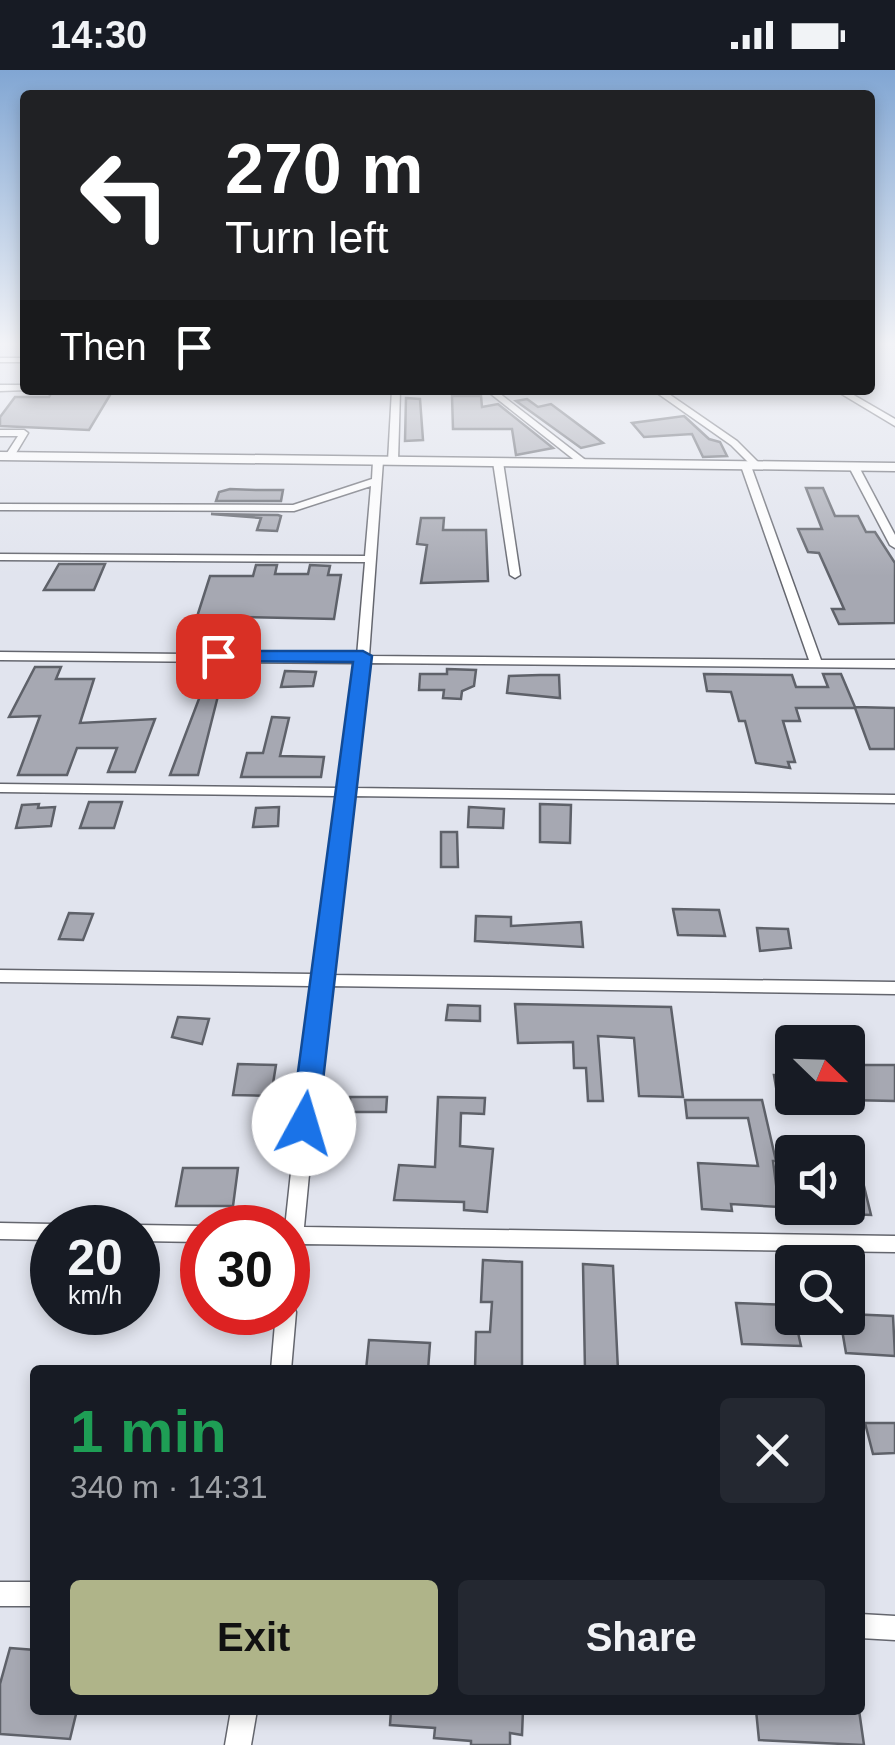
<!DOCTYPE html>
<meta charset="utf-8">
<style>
:root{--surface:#171b24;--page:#242831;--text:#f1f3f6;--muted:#9ea1a6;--accent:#afb489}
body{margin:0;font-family:Helvetica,sans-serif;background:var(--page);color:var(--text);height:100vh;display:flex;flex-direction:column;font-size:38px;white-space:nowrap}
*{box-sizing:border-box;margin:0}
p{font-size:32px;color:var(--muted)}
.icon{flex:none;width:55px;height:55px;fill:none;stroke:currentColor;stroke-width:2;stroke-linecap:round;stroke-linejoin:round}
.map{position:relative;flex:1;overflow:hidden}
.side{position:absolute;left:30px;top:1295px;width:835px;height:350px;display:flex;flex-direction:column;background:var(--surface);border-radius:10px;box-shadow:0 5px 15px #0003}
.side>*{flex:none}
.hud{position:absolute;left:20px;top:20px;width:855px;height:305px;border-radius:10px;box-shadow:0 5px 15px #0003;background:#202124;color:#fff;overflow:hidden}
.needle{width:65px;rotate:113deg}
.tools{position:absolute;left:775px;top:955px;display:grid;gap:20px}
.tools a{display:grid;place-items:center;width:90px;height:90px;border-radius:10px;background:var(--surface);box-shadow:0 5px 15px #0003;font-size:50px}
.speed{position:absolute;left:30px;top:1135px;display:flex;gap:20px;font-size:50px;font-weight:700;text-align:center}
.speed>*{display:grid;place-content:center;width:130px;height:130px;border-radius:50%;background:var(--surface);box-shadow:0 5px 15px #0003;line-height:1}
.speed small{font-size:25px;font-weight:400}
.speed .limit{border:15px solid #d22;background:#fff;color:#111}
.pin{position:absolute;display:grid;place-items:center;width:85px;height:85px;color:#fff;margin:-42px;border-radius:20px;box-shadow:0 5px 15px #0006}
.me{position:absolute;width:110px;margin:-55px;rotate:6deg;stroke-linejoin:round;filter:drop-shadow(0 0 8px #0008)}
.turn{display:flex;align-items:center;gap:35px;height:210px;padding:0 40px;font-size:45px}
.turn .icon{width:130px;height:130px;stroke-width:2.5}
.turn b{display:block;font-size:70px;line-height:85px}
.then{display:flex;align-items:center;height:95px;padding:0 40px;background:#0003;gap:20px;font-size:38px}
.round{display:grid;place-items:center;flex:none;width:105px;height:105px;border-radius:10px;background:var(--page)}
.head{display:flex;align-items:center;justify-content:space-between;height:170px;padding:0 40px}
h1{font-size:60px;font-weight:600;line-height:75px;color:#1e9e55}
.primary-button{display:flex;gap:20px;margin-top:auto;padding:20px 40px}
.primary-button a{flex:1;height:115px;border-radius:10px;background:var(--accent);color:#111;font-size:40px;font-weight:600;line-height:115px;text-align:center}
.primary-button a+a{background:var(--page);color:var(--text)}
.status{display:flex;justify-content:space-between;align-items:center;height:70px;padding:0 50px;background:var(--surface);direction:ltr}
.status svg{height:28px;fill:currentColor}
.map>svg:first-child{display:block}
.building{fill:#a6a8b2;stroke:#5e6169;stroke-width:2.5}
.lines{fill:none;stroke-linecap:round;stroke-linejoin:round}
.street-casing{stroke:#64666e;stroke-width:3}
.secondary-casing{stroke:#64666e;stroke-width:3}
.street{fill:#fff;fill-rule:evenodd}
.secondary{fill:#fff;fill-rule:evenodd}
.route{fill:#1a73e8;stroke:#114b97;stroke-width:2.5}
</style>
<div class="status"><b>14:30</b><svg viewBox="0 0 49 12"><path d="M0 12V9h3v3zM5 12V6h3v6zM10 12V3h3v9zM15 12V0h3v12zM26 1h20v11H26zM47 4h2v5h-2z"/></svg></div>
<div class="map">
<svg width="895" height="1675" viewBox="0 0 895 1675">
<rect width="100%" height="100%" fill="#e1e4ee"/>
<g class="building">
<path d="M 53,320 L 113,320 L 89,360 L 0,356 L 0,347 L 15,327 L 49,327 Z"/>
<path d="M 452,326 L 481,326 L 482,337 L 498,334 L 553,378 L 516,385 L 512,359 L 453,359 Z"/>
<path d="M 406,328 L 420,329 L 423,370 L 405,371 Z"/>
<path d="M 527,329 L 538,337 L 551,334 L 603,373 L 581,378 L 516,331 Z"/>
<path d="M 684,346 L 709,369 L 720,372 L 727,386 L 703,387 L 692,364 L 644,367 L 632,353 Z"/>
<path d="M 806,418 L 823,418 L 835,446 L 858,446 L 866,462 L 875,462 L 895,493 L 895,553 L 839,554 L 832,539 L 844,539 L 819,483 L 808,482 L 798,459 L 822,459 Z"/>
<path d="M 230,419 L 256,420 L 283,420 L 281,431 L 216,431 L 219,422 Z"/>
<path d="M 211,444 L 278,445 L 281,446 L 277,461 L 257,460 L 261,448 Z"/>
<path d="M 421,448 L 444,448 L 443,460 L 486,460 L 488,511 L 421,513 L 427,475 L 417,474 Z"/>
<path d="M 59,494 L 105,494 L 94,520 L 44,520 Z"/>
<path d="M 256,495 L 277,495 L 275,504 L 308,504 L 310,495 L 330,496 L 328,505 L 341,505 L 334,549 L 242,547 L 241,553 L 195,553 L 210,506 L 253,506 Z"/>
<path d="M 35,597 L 61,597 L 56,609 L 94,609 L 80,653 L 155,649 L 135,702 L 108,702 L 117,678 L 77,678 L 67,705 L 18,705 L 40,646 L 9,647 Z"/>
<path d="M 447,599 L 476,600 L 474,616 L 462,621 L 461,629 L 443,628 L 444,620 L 419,620 L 420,604 L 447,604 Z"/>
<path d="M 285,601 L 316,602 L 313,616 L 281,617 Z"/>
<path d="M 704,604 L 792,605 L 796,617 L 828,617 L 823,604 L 841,604 L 855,637 L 895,638 L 895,679 L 870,679 L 855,638 L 796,638 L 800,651 L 783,651 L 795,692 L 788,692 L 790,698 L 756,693 L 745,651 L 739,651 L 731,622 L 707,621 Z"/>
<path d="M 540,605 L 559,605 L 560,628 L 507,623 L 509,606 Z"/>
<path d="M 205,613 L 221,614 L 198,705 L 170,705 Z"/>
<path d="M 272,647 L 289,648 L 280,686 L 324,687 L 321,707 L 241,707 L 247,683 L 263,683 Z"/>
<path d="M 89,732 L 122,732 L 114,758 L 80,758 Z"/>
<path d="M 39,734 L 38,738 L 55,737 L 51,756 L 16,758 L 22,735 Z"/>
<path d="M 540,734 L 571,735 L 570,773 L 540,772 Z"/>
<path d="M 279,737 L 278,756 L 253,757 L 256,738 Z"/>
<path d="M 469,737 L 504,739 L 503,758 L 468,757 Z"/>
<path d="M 441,762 L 457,762 L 458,797 L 441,797 Z"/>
<path d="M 673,839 L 719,840 L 725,866 L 678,865 Z"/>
<path d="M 69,843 L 93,844 L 83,870 L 59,869 Z"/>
<path d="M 476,846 L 511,847 L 511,856 L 581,852 L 583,877 L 475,871 Z"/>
<path d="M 757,858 L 788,859 L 791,878 L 760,881 Z"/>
<path d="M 515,934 L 671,937 L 683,1027 L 639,1026 L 634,968 L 598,966 L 603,1031 L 588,1031 L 586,998 L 574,998 L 573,972 L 518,973 Z"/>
<path d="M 448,935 L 480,936 L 480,951 L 446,950 Z"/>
<path d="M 178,947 L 209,949 L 202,974 L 172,967 Z"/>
<path d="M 238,994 L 276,995 L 271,1026 L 233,1025 Z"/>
<path d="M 848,995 L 895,995 L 895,1031 L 848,1030 Z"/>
<path d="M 774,1005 L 792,1006 L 792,1035 L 779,1035 Z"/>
<path d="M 350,1027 L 387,1027 L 386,1042 L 350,1042 Z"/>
<path d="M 438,1027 L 485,1028 L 484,1044 L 461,1043 L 460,1076 L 493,1079 L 487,1142 L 464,1140 L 464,1132 L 394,1130 L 399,1095 L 435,1097 Z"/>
<path d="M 685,1030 L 762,1030 L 776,1091 L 773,1091 L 779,1137 L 731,1134 L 732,1141 L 702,1139 L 698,1093 L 758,1096 L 748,1048 L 687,1048 Z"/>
<path d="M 853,1071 L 871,1145 L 848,1144 L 848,1072 Z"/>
<path d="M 183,1098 L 238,1098 L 233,1136 L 176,1136 Z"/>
<path d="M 483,1190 L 522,1192 L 522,1300 L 475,1300 L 476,1262 L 490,1262 L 492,1232 L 481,1232 Z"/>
<path d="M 583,1194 L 613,1196 L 618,1300 L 585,1300 Z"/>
<path d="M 736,1233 L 792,1235 L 801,1276 L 742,1274 Z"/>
<path d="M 848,1244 L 893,1246 L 895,1286 L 846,1283 L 840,1248 Z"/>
<path d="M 369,1270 L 430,1273 L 428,1300 L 366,1300 Z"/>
<path d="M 865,1353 L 895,1353 L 895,1383 L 873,1384 Z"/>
<path d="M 10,1578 L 35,1580 L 35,1640 L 77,1640 L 70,1669 L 0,1664 L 0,1614 Z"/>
<path d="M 391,1640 L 523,1640 L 522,1665 L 510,1663 L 510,1675 L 471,1675 L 471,1671 L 434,1668 L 435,1658 L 390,1655 Z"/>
<path d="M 756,1640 L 859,1640 L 864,1675 L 759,1670 Z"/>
</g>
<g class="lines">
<defs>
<g id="street">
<rect x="0" y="288" width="25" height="4"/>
<path d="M 0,315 L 25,315 L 27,320 L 0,321 Z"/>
<path d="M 392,320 L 400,320 L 398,391 L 393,394 L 388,391 Z"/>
<path d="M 486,320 L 495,320 L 588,392 L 588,396 L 582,396 Z"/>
<path d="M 653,320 L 663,320 L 737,371 L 760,394 L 760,398 L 754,398 L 731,375 Z"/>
<path d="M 835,320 L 845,320 L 895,349 L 895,356 Z"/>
<path d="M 0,360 L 24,360 L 28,363 L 13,388 L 5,386 L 18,366 L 0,366 Z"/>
<path d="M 378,388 L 383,391 L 369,586 L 809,590 L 741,396 L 746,393 L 751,396 L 821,590 L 895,590 L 895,598 L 368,593 L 352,718 L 895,725 L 895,733 L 351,726 L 328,905 L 895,912 L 895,924 L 327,916 L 304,1157 L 895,1166 L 895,1182 L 303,1174 L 298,1223 L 295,1229 L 288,1232 L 288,1158 L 285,1158 L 311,916 L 0,912 L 0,900 L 312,904 L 337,726 L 0,722 L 0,714 L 339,718 L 356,593 L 0,590 L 0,582 L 357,586 L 365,492 L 0,490 L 0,484 L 365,486 L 371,416 L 294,441 L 0,440 L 0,434 L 293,435 L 372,409 L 373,391 Z"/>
<path d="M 498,389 L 503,392 L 520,505 L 515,508 L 510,505 L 493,392 Z"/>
<path d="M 854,394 L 859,397 L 895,465 L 895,478 L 890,475 L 849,397 Z"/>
<path d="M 0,1153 L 52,1154 L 59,1158 L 52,1158 L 52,1170 L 0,1169 Z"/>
<path d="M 138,1155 L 202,1156 L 207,1158 L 202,1158 L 202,1172 L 138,1171 L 138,1158 L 131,1158 Z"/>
<path d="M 288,1233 L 293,1235 L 296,1242 L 291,1300 L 271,1300 L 276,1242 L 288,1242 Z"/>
<rect x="0" y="1512" width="35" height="24"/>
<path d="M 860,1544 L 895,1546 L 895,1570 L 860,1568 Z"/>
<path d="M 231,1640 L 257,1640 L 251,1675 L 225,1675 Z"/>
</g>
<path id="secondary" d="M 0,382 L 895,393 L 895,401 L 0,390 Z"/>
</defs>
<use href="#street" class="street-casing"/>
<use href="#secondary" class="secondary-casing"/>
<use href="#street" class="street"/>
<use href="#secondary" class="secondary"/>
</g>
<linearGradient id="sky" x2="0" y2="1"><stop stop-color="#81a6d3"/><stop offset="0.54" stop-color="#f2f3f7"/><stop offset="1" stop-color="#f2f3f7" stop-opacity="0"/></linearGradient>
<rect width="895" height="506" fill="url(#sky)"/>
<path class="route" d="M 363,581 L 372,586 L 318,1054 L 314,1062 L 295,1062 L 291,1054 L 353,592 L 218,591 L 209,586 L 218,581 Z"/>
</svg>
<div class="tools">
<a><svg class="needle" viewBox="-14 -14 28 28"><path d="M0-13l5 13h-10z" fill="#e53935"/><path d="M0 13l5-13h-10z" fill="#9ea1a6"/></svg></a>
<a><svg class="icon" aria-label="sound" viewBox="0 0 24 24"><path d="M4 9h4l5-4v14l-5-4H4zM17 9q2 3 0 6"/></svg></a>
<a><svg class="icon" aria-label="search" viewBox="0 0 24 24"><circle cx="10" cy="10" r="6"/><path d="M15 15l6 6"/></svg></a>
</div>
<div class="speed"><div>20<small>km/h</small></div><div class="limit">30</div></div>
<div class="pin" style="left:218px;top:586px;background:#d93025"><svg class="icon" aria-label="arrive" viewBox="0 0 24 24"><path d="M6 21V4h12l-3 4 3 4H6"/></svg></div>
<svg class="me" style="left:304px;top:1054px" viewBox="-20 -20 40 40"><circle r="19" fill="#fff"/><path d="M0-13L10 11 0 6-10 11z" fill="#1a73e8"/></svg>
<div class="hud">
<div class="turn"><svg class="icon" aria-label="left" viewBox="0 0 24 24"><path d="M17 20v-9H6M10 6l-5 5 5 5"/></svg><div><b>270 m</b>Turn left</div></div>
<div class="then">Then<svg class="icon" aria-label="arrive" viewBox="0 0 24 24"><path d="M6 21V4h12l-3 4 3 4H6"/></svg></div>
</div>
<section class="side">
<div class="head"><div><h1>1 min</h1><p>340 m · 14:31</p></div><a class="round"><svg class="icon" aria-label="close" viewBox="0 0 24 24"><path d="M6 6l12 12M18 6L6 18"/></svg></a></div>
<div class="primary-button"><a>Exit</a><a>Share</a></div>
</section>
</div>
